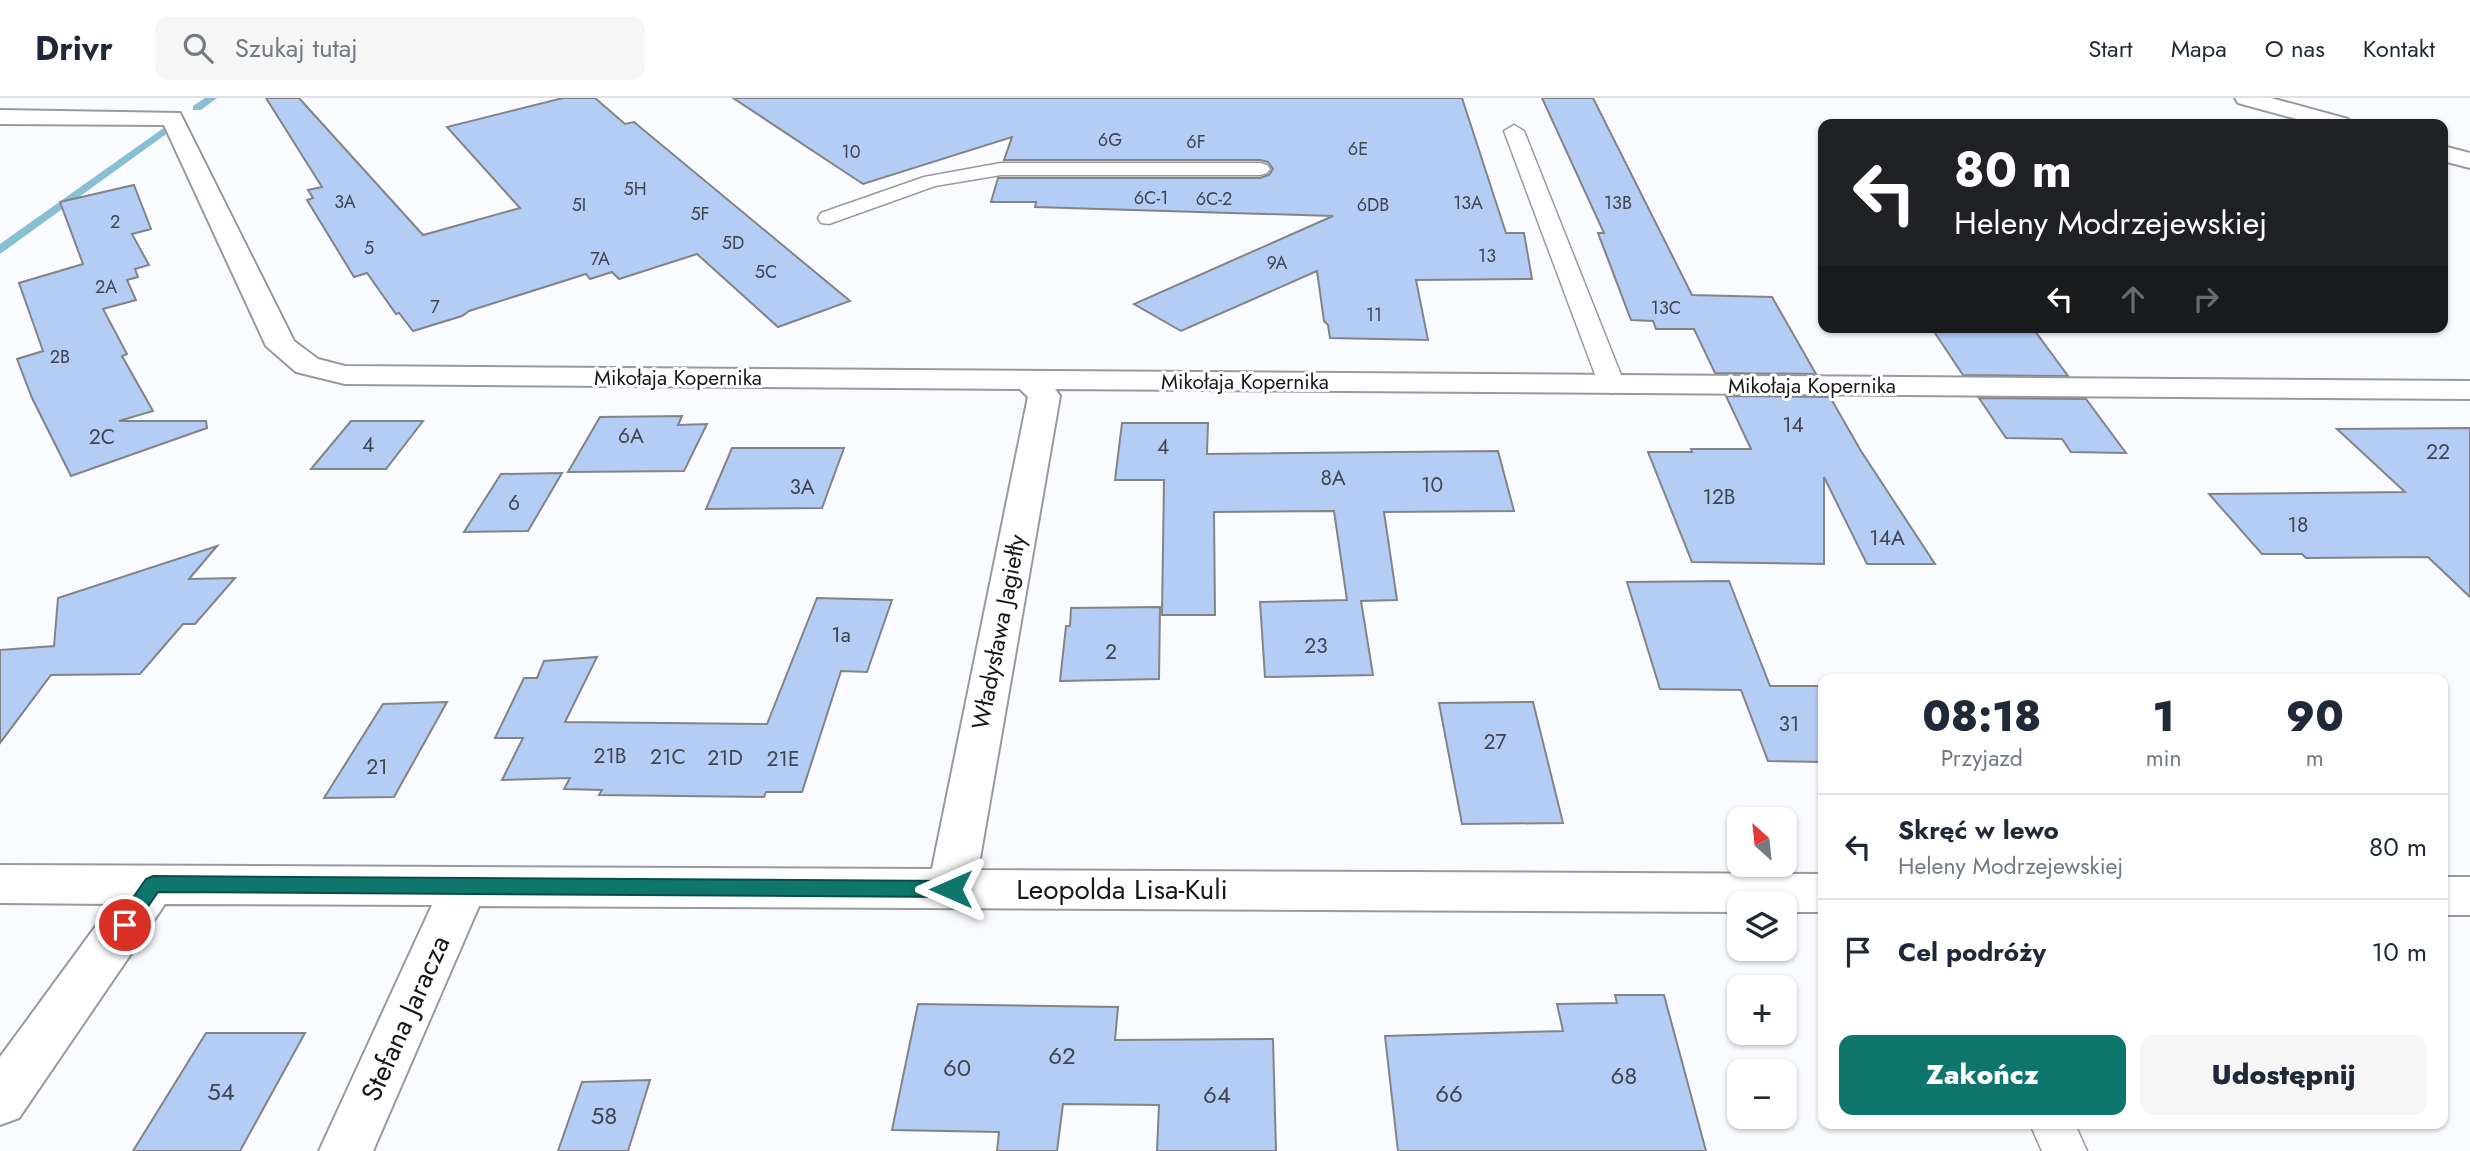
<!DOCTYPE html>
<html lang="pl">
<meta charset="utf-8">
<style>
:root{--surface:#fff;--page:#f6f6f7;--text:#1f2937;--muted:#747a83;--line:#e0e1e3;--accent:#0f766e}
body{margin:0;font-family:Jost,sans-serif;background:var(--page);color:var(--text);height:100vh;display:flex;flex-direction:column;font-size:26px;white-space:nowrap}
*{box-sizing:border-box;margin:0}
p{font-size:23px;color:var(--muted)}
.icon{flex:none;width:38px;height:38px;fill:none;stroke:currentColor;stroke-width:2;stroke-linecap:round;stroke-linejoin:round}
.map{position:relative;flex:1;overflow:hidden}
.drawer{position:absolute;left:1818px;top:576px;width:630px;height:455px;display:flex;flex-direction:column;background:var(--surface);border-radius:14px;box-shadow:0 2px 5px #0004}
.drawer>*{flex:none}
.hud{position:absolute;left:1818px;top:21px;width:630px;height:214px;border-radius:14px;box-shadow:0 2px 5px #0004;background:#202124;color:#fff;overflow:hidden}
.needle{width:46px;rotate:333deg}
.buttons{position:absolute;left:1727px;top:709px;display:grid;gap:14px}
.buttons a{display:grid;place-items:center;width:70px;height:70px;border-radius:14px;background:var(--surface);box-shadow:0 2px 5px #0004;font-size:35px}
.pin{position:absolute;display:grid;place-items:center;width:60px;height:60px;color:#fff;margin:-30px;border:4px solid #fff;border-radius:50%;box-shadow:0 2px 7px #0007}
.me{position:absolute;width:77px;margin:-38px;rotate:270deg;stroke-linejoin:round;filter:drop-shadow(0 0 5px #0008)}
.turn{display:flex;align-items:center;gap:24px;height:147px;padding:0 21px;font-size:32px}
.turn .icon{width:91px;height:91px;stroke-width:2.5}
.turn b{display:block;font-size:49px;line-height:60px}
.lanes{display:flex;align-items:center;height:66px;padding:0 21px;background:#0003;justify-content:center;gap:35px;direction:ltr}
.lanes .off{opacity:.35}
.eta{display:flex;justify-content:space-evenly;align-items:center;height:119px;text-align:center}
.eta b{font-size:42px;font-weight:800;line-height:49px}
.button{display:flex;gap:14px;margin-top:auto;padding:14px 21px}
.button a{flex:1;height:80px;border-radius:14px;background:var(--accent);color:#fff;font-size:28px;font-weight:800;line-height:80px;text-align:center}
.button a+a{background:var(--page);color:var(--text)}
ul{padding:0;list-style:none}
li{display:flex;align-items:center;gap:21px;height:105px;padding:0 21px;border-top:2px solid var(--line)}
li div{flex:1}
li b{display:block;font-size:26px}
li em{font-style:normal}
header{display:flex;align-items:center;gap:42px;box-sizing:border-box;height:98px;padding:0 35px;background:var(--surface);border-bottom:2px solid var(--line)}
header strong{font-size:33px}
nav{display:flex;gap:38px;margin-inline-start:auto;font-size:24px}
.search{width:490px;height:63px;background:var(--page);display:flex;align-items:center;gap:18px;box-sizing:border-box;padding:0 24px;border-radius:14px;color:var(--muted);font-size:26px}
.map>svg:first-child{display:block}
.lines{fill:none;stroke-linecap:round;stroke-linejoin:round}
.stream{fill:#88bfd3;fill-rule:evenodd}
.building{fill:#b5ccf5;stroke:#828487;stroke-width:2}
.lane-casing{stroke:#989a9e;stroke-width:3}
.street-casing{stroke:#989a9e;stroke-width:4}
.lane{fill:#fff;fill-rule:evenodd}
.street{fill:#fff;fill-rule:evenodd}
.route{fill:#0f766e;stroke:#0a4d48;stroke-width:2}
.labels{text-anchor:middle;stroke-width:6;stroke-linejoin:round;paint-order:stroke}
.far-number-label{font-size:18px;fill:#3f4551}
.far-street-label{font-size:21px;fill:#18181a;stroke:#fff}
.number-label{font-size:21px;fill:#3f4551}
.street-label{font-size:24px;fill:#18181a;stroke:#fff}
.near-number-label{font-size:24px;fill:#3f4551}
.near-street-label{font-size:28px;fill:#18181a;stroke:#fff}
</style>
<header>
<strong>Drivr</strong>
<div class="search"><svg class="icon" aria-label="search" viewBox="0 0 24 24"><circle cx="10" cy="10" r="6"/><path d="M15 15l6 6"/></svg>Szukaj tutaj</div>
<nav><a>Start</a><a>Mapa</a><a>O nas</a><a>Kontakt</a></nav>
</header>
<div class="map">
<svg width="2470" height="1053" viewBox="0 0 2470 1053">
<rect width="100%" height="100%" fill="#f9fbfe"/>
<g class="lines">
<g class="stream">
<path d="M 205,0 L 217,0 L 201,12 L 193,12 L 193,8 Z"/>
<path d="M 165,29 L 170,32 L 169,34 L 0,156 L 0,146 Z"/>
</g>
</g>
<g class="building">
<path d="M 266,0 L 299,0 L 423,137 L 520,110 L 447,29 L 563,0 L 595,0 L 625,26 L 634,24 L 850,203 L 778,229 L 697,156 L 619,181 L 612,174 L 590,181 L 586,176 L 469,213 L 462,218 L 413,233 L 399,215 L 396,216 L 367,175 L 354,179 L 307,102 L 313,100 L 308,92 L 322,89 Z"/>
<path d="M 733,0 L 1462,0 L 1506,135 L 1524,135 L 1532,181 L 1416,182 L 1428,242 L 1330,240 L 1328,227 L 1324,223 L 1317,173 L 1181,233 L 1134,206 L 1333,118 L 1035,109 L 1036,104 L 991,104 L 998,80 L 1260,80 L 1269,77 L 1273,71 L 1268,64 L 1260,62 L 1004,62 L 1012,39 L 863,86 Z"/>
<path d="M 1542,0 L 1593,0 L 1692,197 L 1772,199 L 1816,276 L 1715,275 L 1694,231 L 1656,231 L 1653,223 L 1631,222 L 1598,135 L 1604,135 Z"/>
<path d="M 134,87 L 151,131 L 132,136 L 149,167 L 135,171 L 138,179 L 127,182 L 136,202 L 103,211 L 127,256 L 122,258 L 153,313 L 119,323 L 206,323 L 207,330 L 71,378 L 32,300 L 17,261 L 43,253 L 19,185 L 83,166 L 60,104 Z"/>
<path d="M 1931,229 L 2032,229 L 2068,278 L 1963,277 Z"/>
<path d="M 1726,298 L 1830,299 L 1861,353 L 1935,466 L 1867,466 L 1824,379 L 1824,466 L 1692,464 L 1648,354 L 1692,354 L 1691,351 L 1751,351 Z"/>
<path d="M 1979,300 L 2086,301 L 2126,355 L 2071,354 L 2062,341 L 2006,340 Z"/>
<path d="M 682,318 L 678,327 L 707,326 L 684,373 L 568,374 L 600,319 Z"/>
<path d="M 351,323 L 423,323 L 386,371 L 311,371 Z"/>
<path d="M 1122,325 L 1208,325 L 1207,356 L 1498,353 L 1514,413 L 1384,414 L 1397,502 L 1361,503 L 1373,577 L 1265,579 L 1260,504 L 1347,502 L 1334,413 L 1214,414 L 1215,517 L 1162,517 L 1164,382 L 1115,382 Z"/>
<path d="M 2470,330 L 2470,499 L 2428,459 L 2306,460 L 2302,456 L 2262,456 L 2209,396 L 2405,394 L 2337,331 Z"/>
<path d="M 732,350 L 844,350 L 822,410 L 706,411 Z"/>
<path d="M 562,375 L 528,433 L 464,434 L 501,376 Z"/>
<path d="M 217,448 L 189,481 L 235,480 L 195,526 L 183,526 L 140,576 L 51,577 L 0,645 L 0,552 L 54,548 L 58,500 Z"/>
<path d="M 1729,483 L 1770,588 L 1824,588 L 1824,664 L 1768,663 L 1741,592 L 1660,591 L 1627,484 Z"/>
<path d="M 817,500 L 892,502 L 867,574 L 841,573 L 802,694 L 766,694 L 764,699 L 599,697 L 602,692 L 564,691 L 570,680 L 502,682 L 523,640 L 495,640 L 524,580 L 537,580 L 544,563 L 597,559 L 565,624 L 767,626 Z"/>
<path d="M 1160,509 L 1159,581 L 1060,583 L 1066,528 L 1070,528 L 1071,510 Z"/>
<path d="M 447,604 L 394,699 L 324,700 L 383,606 Z"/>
<path d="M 1533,604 L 1563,725 L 1462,726 L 1439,605 Z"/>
<path d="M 1615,897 L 1664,897 L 1706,1053 L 1398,1053 L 1385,938 L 1563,933 L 1557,906 L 1617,905 Z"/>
<path d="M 918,906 L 1118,909 L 1115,942 L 1273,941 L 1276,1053 L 1157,1053 L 1159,1007 L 1063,1006 L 1057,1053 L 997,1053 L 999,1034 L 892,1032 Z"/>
<path d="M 206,935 L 305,935 L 240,1053 L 133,1053 Z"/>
<path d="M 650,982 L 628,1053 L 558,1053 L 582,984 Z"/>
</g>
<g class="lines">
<defs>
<g id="lane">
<path d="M 1514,27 L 1524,33 L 1625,287 L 1621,292 L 1612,295 L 1603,292 L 1599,287 L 1504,33 Z"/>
<path d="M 1001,65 L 1260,65 L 1267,67 L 1270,71 L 1267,75 L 1260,77 L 1001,77 L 935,88 L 829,126 L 821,125 L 818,120 L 821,115 L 924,79 Z"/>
<path d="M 2030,1026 L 2075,1026 L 2087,1053 L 2042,1053 Z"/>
</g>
<g id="street">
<path d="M 2235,0 L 2271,0 L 2348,21 L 2352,26 L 2315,26 L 2238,5 Z"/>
<path d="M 0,12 L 180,15 L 294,243 L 318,261 L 345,268 L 2470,283 L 2470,301 L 1055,291 L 1060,298 L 978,772 L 1824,776 L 1824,814 L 1785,814 L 1785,805 L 1740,805 L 1740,814 L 479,808 L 373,1053 L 319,1053 L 432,807 L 165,806 L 19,1020 L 0,1027 L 0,959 L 112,806 L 0,805 L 0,767 L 932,771 L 1028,299 L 1020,291 L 345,286 L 296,274 L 266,248 L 164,27 L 0,26 Z"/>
<path d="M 2443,48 L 2470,55 L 2470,70 L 2443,63 Z"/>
<rect x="2443" y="779" width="27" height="38"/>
</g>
</defs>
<use href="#lane" class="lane-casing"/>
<use href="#street" class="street-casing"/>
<use href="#lane" class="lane"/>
<use href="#street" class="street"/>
</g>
<path class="route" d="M 153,778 L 951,783 L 957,785 L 960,791 L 957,796 L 951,799 L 158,794 L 132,832 L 125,835 L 118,832 L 115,827 L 118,821 L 146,781 Z"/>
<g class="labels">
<g class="far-number-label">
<text x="1110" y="48">6G</text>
<text x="1196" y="50">6F</text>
<text x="1358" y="57">6E</text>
<text x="851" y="60">10</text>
<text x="635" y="97">5H</text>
<text x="1151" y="106">6C-1</text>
<text x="1214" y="107">6C-2</text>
<text x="345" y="110">3A</text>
<text x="1468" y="111">13A</text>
<text x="1618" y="111">13B</text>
<text x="579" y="113">5I</text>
<text x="1373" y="113">6DB</text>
<text x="700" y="122">5F</text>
<text x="115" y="130">2</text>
<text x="733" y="151">5D</text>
<text x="369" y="156">5</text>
<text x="1487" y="164">13</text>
<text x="600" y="167">7A</text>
<text x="1277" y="171">9A</text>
<text x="766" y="180">5C</text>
<text x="106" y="195">2A</text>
<text x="435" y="215">7</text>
<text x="1666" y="216">13C</text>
<text x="1374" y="223">11</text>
<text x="60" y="265">2B</text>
</g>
<g class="far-street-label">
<text x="678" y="287">Mikołaja Kopernika</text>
<text x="1245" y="291">Mikołaja Kopernika</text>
<text x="1812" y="295">Mikołaja Kopernika</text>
</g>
<g class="number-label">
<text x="1793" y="334">14</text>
<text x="631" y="345">6A</text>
<text x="102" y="346">2C</text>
<text x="368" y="354">4</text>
<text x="1163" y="356">4</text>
<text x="2438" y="361">22</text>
<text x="1333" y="387">8A</text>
<text x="1432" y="394">10</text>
<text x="802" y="396">3A</text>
<text x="1719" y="406">12B</text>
<text x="514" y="412">6</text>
<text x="2298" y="434">18</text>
<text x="1887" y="447">14A</text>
<text x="841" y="544">1a</text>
<text x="1316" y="555">23</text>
<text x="1111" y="561">2</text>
<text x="1789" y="633">31</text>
<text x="1495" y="651">27</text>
<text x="610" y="665">21B</text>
<text x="668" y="666">21C</text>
<text x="725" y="667">21D</text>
<text x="783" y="668">21E</text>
<text x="377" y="676">21</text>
</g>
<g class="street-label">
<text transform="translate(999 534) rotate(-79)" y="8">Władysława Jagiełły</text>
</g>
<g class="near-number-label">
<text x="1062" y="966">62</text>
<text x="957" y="978">60</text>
<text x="1624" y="986">68</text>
<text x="221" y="1002">54</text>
<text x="1449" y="1004">66</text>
<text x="1217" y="1005">64</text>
<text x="604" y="1026">58</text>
</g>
<g class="near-street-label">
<text x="1122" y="801">Leopolda Lisa-Kuli</text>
<text transform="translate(405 920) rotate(-66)" y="10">Stefana Jaracza</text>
</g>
</g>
</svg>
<div class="buttons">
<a><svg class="needle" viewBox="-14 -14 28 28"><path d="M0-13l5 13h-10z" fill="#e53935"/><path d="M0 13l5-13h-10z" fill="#747a83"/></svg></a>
<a><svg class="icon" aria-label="layers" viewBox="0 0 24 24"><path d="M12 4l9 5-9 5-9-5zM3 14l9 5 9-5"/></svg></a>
<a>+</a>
<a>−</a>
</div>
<div class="pin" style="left:125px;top:827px;background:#d93025"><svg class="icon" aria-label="arrive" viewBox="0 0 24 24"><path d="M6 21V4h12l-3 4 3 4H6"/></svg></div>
<svg class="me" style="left:951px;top:791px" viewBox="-20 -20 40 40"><path d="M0-17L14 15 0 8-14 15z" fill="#0f766e" stroke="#fff" stroke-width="4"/></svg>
<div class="hud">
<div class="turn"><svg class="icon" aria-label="left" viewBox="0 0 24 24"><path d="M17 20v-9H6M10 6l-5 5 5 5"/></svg><div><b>80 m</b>Heleny Modrzejewskiej</div></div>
<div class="lanes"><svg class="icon" aria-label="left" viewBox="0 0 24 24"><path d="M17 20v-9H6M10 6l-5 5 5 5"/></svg><svg class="icon off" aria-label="ahead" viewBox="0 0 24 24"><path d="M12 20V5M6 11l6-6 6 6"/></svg><svg class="icon off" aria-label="right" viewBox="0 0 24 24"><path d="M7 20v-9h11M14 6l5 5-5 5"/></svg></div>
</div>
<section class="drawer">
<div class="eta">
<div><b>08:18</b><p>Przyjazd</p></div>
<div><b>1</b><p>min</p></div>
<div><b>90</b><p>m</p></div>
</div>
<ul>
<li><svg class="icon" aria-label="left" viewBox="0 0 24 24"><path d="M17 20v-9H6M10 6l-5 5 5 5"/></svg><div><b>Skręć w lewo</b><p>Heleny Modrzejewskiej</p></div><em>80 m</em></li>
<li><svg class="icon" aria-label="arrive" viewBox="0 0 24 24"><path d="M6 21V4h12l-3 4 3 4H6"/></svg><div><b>Cel podróży</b></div><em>10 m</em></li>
</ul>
<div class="button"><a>Zakończ</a><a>Udostępnij</a></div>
</section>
</div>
